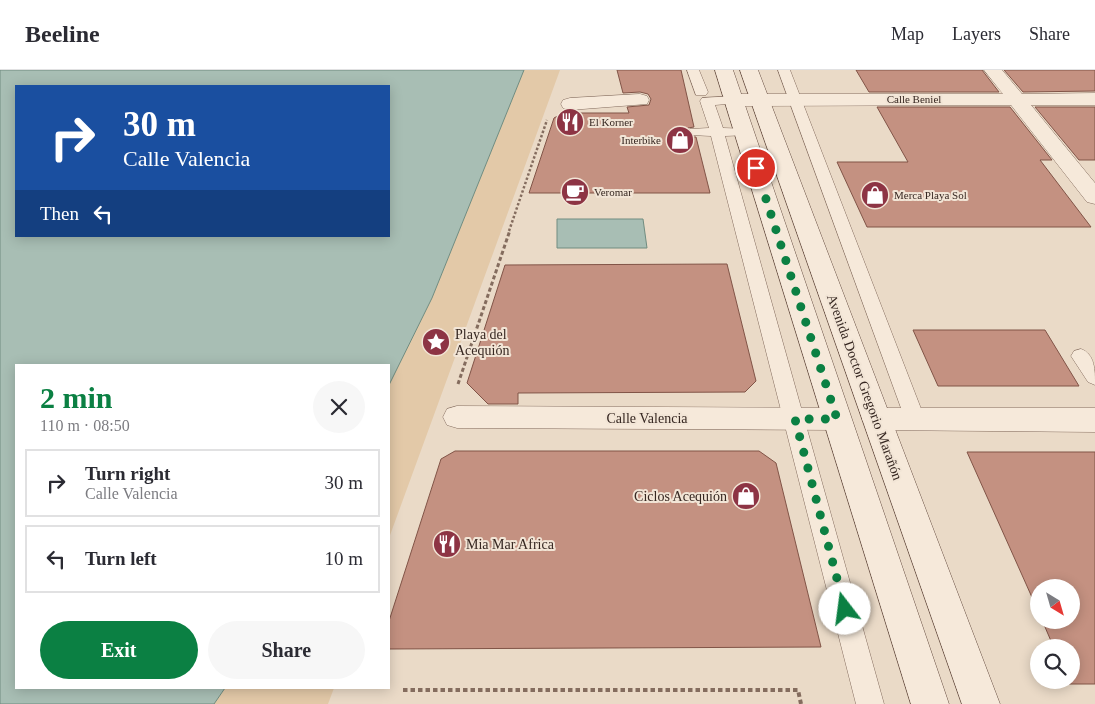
<!DOCTYPE html>
<meta charset="utf-8">
<style>
:root{--surface:#fff;--page:#f7f7f7;--text:#2b2b33;--muted:#7c7c81;--line:#e1e1e2;--accent:#0b8043}
body{margin:0;font-family:Georgia,serif;background:var(--page);color:var(--text);height:100vh;display:flex;flex-direction:column;font-size:19px;white-space:nowrap}
*{box-sizing:border-box;margin:0}
p{font-size:16px;color:var(--muted)}
.icon{flex:none;width:28px;height:28px;fill:none;stroke:currentColor;stroke-width:2;stroke-linecap:round;stroke-linejoin:round}
.map{position:relative;flex:1;overflow:hidden}
.sheet{position:absolute;left:15px;top:294px;width:375px;height:325px;display:flex;flex-direction:column;background:var(--surface);border-radius:0px;box-shadow:0 2px 12px #0003}
.sheet>*{flex:none}
.banner{position:absolute;left:15px;top:15px;width:375px;height:152px;border-radius:0px;box-shadow:0 2px 12px #0003;background:#1a4fa0;color:#fff;overflow:hidden}
.needle{width:32px;rotate:143deg}
.fabs{position:absolute;left:1030px;top:509px;display:grid;gap:10px}
.fabs a{display:grid;place-items:center;width:50px;height:50px;border-radius:50%;background:var(--surface);box-shadow:0 2px 12px #0003;font-size:25px}
.pin{position:absolute;display:grid;place-items:center;width:42px;height:42px;color:#fff;margin:-21px;border:2px solid #fff;border-radius:50%;box-shadow:0 1px 5px #0007}
.me{position:absolute;width:55px;margin:-28px;rotate:345deg;stroke-linejoin:round;filter:drop-shadow(0 0 4px #0008)}
.turn{display:flex;align-items:center;gap:18px;height:105px;padding:0 25px;font-size:22px}
.turn .icon{width:65px;height:65px;stroke-width:2.5}
.turn b{display:block;font-size:35px;line-height:42px}
.then{display:flex;align-items:center;height:48px;padding:0 25px;background:#0003;gap:10px;font-size:19px}
.round{display:grid;place-items:center;flex:none;width:52px;height:52px;border-radius:26px;background:var(--page)}
.summary{display:flex;align-items:center;justify-content:space-between;height:85px;padding:0 25px}
h1{font-size:30px;font-weight:700;line-height:38px;color:var(--accent)}
.action{display:flex;gap:10px;margin-top:auto;padding:10px 25px}
.action a{flex:1;height:58px;border-radius:30px;background:var(--accent);color:#fff;font-size:20px;font-weight:700;line-height:58px;text-align:center}
.action a+a{background:var(--page);color:var(--text)}
ul{padding:0;list-style:none}
li{display:flex;align-items:center;gap:15px;height:68px;margin:0 10px 8px;padding:0 15px;border:2px solid var(--line);border-radius:0px}
li div{flex:1}
li b{display:block;font-size:19px}
li em{font-style:normal}
header{display:flex;align-items:center;gap:30px;box-sizing:border-box;height:70px;padding:0 25px;background:var(--surface);border-bottom:1px solid var(--line)}
header strong{font-size:24px}
nav{display:flex;gap:28px;margin-inline-start:auto;font-size:18px}
.map>svg:first-child{display:block}
.sand{fill:#e3c9a8}
.water{fill:#a8beb4;stroke:#708c80;fill-rule:evenodd}
.building{fill:#c49181;stroke:#815447}
.lines{fill:none;stroke-linecap:round;stroke-linejoin:round}
.lane-casing{stroke:#846c5e;stroke-width:1}
.street-casing{stroke:#846c5e;stroke-width:1}
.secondary-casing{stroke:#664d41;stroke-width:1}
.path-far2{stroke:#846c5e;stroke-width:2.5;stroke-dasharray:2.5 2;stroke-linecap:butt}
.path-far1{stroke:#846c5e;stroke-width:3;stroke-dasharray:4 2.5;stroke-linecap:butt}
.path{stroke:#846c5e;stroke-width:4;stroke-dasharray:4.5 3;stroke-linecap:butt}
.lane{fill:#f6e9da;fill-rule:evenodd}
.street{fill:#f6e9da;fill-rule:evenodd}
.secondary{fill:#f6e9da;fill-rule:evenodd}
.route{stroke:#0b8043;stroke-width:9;stroke-dasharray:0 16.2}
.labels{text-anchor:middle;stroke-width:4;stroke-linejoin:round;paint-order:stroke}
.far-street-label{font-size:11px;fill:#362721;stroke:#f2e5d6}
.far-poi-label{font-size:11px;fill:#362721;stroke:#f2e5d6;text-anchor:start}
.poi-label{font-size:14px;fill:#362721;stroke:#f2e5d6;text-anchor:start}
.street-label{font-size:14px;fill:#362721;stroke:#f2e5d6}
</style>
<header>
<strong>Beeline</strong>
<nav><a>Map</a><a>Layers</a><a>Share</a></nav>
</header>
<div class="map">
<svg width="1095" height="634" viewBox="0 0 1095 634">
<rect width="100%" height="100%" fill="#eadac7"/>
<g class="sand">
<path d="M 524,0 L 560,0 L 389,468 L 389,315 L 432,228 Z"/>
<path d="M 225,618 L 334,618 L 328,634 L 214,634 Z"/>
</g>
<g class="water">
<path d="M 0,0 L 524,0 L 432,228 L 389,315 L 389,295 L 16,295 L 16,618 L 225,618 L 214,634 L 0,634 ZM 16,16 L 389,16 L 389,166 L 16,166 Z"/>
<path d="M 557,149 L 643,149 L 647,178 L 557,178 Z"/>
</g>
<g class="building">
<path d="M 617,0 L 681,0 L 694,57 L 688,58 L 686,63 L 690,67 L 696,67 L 710,123 L 529,123 L 554,48 L 563,43 L 629,43 L 627,37 L 649,35 L 651,29 L 648,24 L 640,22 L 623,23 Z"/>
<path d="M 856,0 L 982,0 L 999,22 L 869,22 Z"/>
<path d="M 1004,0 L 1095,0 L 1095,21 L 1023,22 Z"/>
<path d="M 877,37 L 1010,37 L 1052,90 L 1040,90 L 1091,157 L 867,157 L 837,92 L 908,92 Z"/>
<path d="M 1035,37 L 1095,37 L 1095,90 L 1079,90 Z"/>
<path d="M 727,194 L 756,311 L 745,322 L 518,323 L 518,334 L 488,334 L 467,313 L 505,195 Z"/>
<path d="M 913,260 L 1045,260 L 1079,316 L 938,316 Z"/>
<path d="M 455,381 L 759,381 L 776,393 L 821,577 L 389,579 L 389,551 L 441,389 Z"/>
<path d="M 967,382 L 1095,382 L 1095,614 L 1069,614 L 1068,610 L 1071,610 L 1071,578 L 1054,578 L 1042,550 L 1071,550 L 1071,518 L 1039,518 L 1039,543 Z"/>
</g>
<g class="lines">
<defs>
<g id="lane">
<path d="M 687,0 L 699,0 L 708,22 L 706,25 L 696,25 Z"/>
<path d="M 778,0 L 790,0 L 925,349 L 922,355 L 915,357 L 908,355 L 905,349 Z"/>
<path d="M 734,26 L 741,30 L 739,33 L 715,35 L 723,58 L 749,59 L 751,62 L 749,65 L 725,66 L 884,634 L 856,634 L 711,66 L 690,65 L 688,62 L 690,59 L 709,58 L 700,31 L 702,28 Z"/>
<path d="M 1081,279 C 1095,284 1095,300 1095,315 L 1088,312 L 1071,286 L 1074,281 Z"/>
</g>
<g id="street">
<path d="M 984,0 L 1002,0 L 1022,24 L 1095,23 L 1095,35 L 1031,35 L 1095,113 L 1095,134 L 1087,132 L 1011,35 L 734,36 L 727,34 L 725,30 L 727,26 L 734,24 L 1003,24 Z"/>
<path d="M 640,24 L 647,26 L 649,30 L 647,34 L 570,40 L 563,38 L 561,34 L 563,30 L 570,28 Z"/>
<path d="M 457,336 L 837,338 L 847,341 L 851,349 L 847,357 L 837,360 L 457,358 L 447,355 L 443,347 L 447,339 Z"/>
<path d="M 876,338 L 1095,338 L 1095,362 L 876,360 L 866,357 L 862,349 L 866,341 Z"/>
</g>
<g id="secondary">
<path d="M 715,0 L 733,0 L 949,634 L 911,634 Z"/>
<path d="M 740,0 L 758,0 L 1000,634 L 962,634 Z"/>
</g>
</defs>
<use href="#lane" class="lane-casing"/>
<use href="#street" class="street-casing"/>
<use href="#secondary" class="secondary-casing"/>
<path class="path-far2" d="M 509,161 L 547,50"/>
<path class="path-far1" d="M 458,314 L 510,160"/>
<path class="path" d="M 403,620 L 798,620 L 801,634"/>
<use href="#lane" class="lane"/>
<use href="#street" class="street"/>
<use href="#secondary" class="secondary"/>
</g>
<g class="lines">
<path class="route" d="M 756,98 L 837,349 L 795,349 L 845,539"/>
</g>
<defs>
<symbol id="restaurant-disc" viewBox="-11 -11 22 22"><circle r="9.5" fill="#8d3444" stroke="#f2e5d6"/><path d="M-5-6h1v4h1v-4h1v4h1v-4h1v5L-1.5 .5V6h-2V.5L-5-1ZM5-6V6H3V1.5H1.5Q1.5-4 5-6Z" fill="#fff"/></symbol>
<symbol id="shop-disc" viewBox="-11 -11 22 22"><circle r="9.5" fill="#8d3444" stroke="#f2e5d6"/><path d="M-5-2.5h2.3a2.7 3.5 0 0 1 5.4 0H5L5.5 6h-11ZM-1.5-2.5h3a1.5 2.3 0 0 0-3 0Z" fill="#fff"/></symbol>
<symbol id="cafe-disc" viewBox="-11 -11 22 22"><circle r="9.5" fill="#8d3444" stroke="#f2e5d6"/><path d="M-5.5-4.5H6V0H3Q3 3.5 0 3.5H-2.5Q-5.5 3.5-5.5 0ZM3-3.2v2h1.7v-2ZM-6 4.5H4V6H-6Z" fill="#fff"/></symbol>
<symbol id="sight-disc" viewBox="-11 -11 22 22"><circle r="9.5" fill="#8d3444" stroke="#f2e5d6"/><path d="M0-6L1.8-2.2L6-1.7L2.9 1.2L3.7 5.4L0 3.3L-3.7 5.4L-2.9 1.2L-6-1.7L-1.8-2.2Z" fill="#fff"/></symbol>
</defs>
<g fill-rule="evenodd">
<use href="#restaurant-disc" x="554" y="36" width="32" height="32"/>
<use href="#shop-disc" x="664" y="54" width="32" height="32"/>
<use href="#cafe-disc" x="559" y="106" width="32" height="32"/>
<use href="#shop-disc" x="859" y="109" width="32" height="32"/>
<use href="#sight-disc" x="420" y="256" width="32" height="32"/>
<use href="#shop-disc" x="730" y="410" width="32" height="32"/>
<use href="#restaurant-disc" x="431" y="458" width="32" height="32"/>
</g>
<g class="labels">
<g class="far-street-label">
<text x="914" y="33">Calle Beniel</text>
</g>
<g class="far-poi-label">
<text x="589" y="56">El Korner</text>
<text x="661" y="74" text-anchor="end">Interbike</text>
<text x="594" y="126">Veromar</text>
<text x="894" y="129">Merca Playa Sol</text>
</g>
<g class="poi-label">
<text x="455" y="269">Playa del<tspan x="455" dy="16">Acequión</tspan></text>
<text x="727" y="431" text-anchor="end">Ciclos Acequión</text>
<text x="466" y="479">Mia Mar Africa</text>
</g>
<g class="street-label">
<text transform="translate(865 317) rotate(70)" y="5">Avenida Doctor Gregorio Marañón</text>
<text x="647" y="353">Calle Valencia</text>
</g>
</g>
</svg>
<div class="fabs">
<a><svg class="needle" viewBox="-14 -14 28 28"><path d="M0-13l5 13h-10z" fill="#e53935"/><path d="M0 13l5-13h-10z" fill="#7c7c81"/></svg></a>
<a><svg class="icon" aria-label="search" viewBox="0 0 24 24"><circle cx="10" cy="10" r="6"/><path d="M15 15l6 6"/></svg></a>
</div>
<div class="pin" style="left:756px;top:98px;background:#d93025"><svg class="icon" aria-label="arrive" viewBox="0 0 24 24"><path d="M6 21V4h12l-3 4 3 4H6"/></svg></div>
<svg class="me" style="left:845px;top:539px" viewBox="-20 -20 40 40"><circle r="19" fill="#fff"/><path d="M0-13L10 11 0 6-10 11z" fill="#0b8043"/></svg>
<div class="banner">
<div class="turn"><svg class="icon" aria-label="right" viewBox="0 0 24 24"><path d="M7 20v-9h11M14 6l5 5-5 5"/></svg><div><b>30 m</b>Calle Valencia</div></div>
<div class="then">Then<svg class="icon" aria-label="left" viewBox="0 0 24 24"><path d="M17 20v-9H6M10 6l-5 5 5 5"/></svg></div>
</div>
<section class="sheet">
<div class="summary"><div><h1>2 min</h1><p>110 m · 08:50</p></div><a class="round"><svg class="icon" aria-label="close" viewBox="0 0 24 24"><path d="M6 6l12 12M18 6L6 18"/></svg></a></div>
<ul>
<li><svg class="icon" aria-label="right" viewBox="0 0 24 24"><path d="M7 20v-9h11M14 6l5 5-5 5"/></svg><div><b>Turn right</b><p>Calle Valencia</p></div><em>30 m</em></li>
<li><svg class="icon" aria-label="left" viewBox="0 0 24 24"><path d="M17 20v-9H6M10 6l-5 5 5 5"/></svg><div><b>Turn left</b></div><em>10 m</em></li>
</ul>
<div class="action"><a>Exit</a><a>Share</a></div>
</section>
</div>
